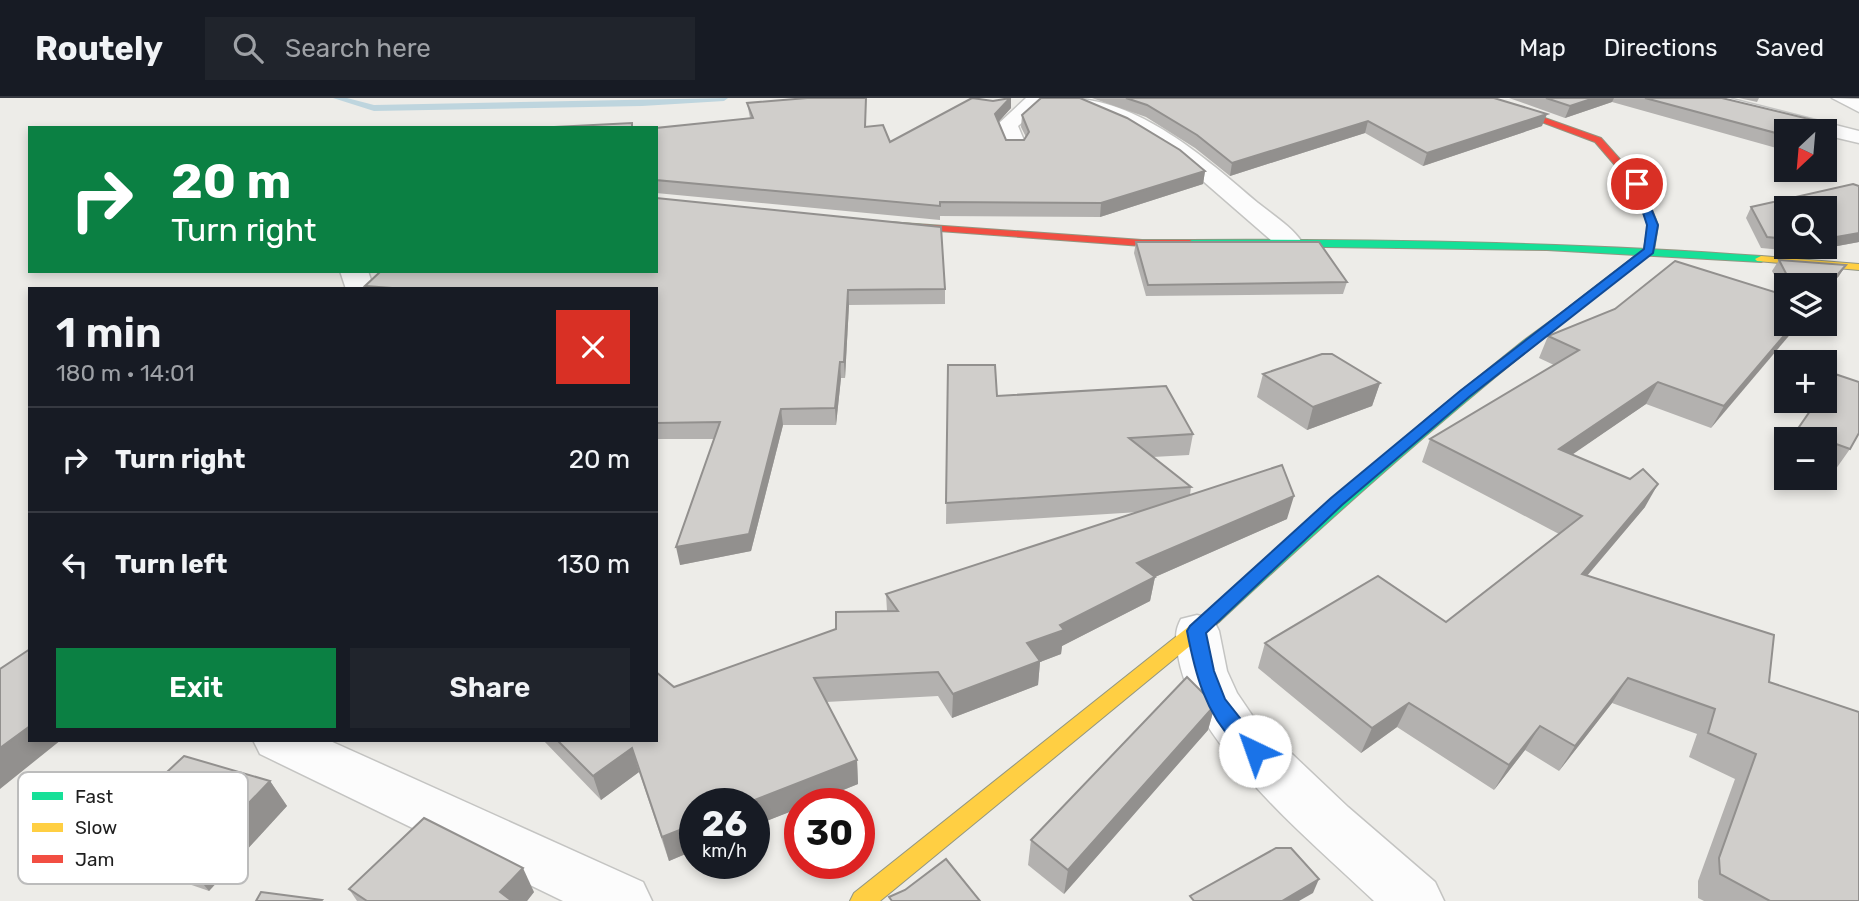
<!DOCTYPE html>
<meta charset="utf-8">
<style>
:root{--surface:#171b24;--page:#20242c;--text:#f1f3f6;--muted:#9ea1a6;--line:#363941;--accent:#0b8043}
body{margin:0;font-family:Rubik,sans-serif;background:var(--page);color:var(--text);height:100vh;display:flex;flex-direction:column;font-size:26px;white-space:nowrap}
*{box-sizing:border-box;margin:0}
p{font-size:23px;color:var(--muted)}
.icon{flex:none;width:38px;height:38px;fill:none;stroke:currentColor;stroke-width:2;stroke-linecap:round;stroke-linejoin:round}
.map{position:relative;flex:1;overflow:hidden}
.drawer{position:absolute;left:28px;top:189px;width:630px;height:455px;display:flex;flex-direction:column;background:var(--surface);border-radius:0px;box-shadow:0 4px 10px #0003}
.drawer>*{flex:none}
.top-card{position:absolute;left:28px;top:28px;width:630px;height:147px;border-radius:0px;box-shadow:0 4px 10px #0003;background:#0b8043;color:#fff;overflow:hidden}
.needle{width:46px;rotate:206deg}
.buttons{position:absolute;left:1774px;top:21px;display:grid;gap:14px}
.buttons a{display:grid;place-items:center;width:63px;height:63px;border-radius:0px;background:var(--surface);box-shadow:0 4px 10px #0003;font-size:35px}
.speed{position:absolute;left:679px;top:690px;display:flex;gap:14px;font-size:35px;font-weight:700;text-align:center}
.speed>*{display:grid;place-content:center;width:91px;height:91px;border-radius:50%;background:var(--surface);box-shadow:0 4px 10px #0003;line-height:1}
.speed small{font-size:18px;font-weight:400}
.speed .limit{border:10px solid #d22;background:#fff;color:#111}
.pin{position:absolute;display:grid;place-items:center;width:60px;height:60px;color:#fff;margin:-30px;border:4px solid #fff;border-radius:50%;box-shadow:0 2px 7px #0007}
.me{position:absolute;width:77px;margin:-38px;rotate:318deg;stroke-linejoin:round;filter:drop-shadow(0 0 5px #0008)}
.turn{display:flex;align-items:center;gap:24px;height:147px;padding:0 28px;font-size:32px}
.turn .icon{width:91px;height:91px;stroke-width:2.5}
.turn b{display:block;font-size:49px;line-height:60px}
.round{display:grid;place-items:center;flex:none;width:74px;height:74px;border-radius:0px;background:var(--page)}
.overview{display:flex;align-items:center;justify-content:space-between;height:119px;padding:0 28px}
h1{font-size:42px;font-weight:600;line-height:52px}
.cta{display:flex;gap:14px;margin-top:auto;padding:14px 28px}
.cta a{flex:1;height:80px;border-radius:0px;background:var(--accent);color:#fff;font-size:28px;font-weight:600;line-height:80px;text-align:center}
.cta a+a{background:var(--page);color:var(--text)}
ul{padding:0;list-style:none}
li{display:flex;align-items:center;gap:21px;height:105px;padding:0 28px;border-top:2px solid var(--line)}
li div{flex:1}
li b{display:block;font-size:26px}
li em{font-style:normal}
header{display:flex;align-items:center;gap:42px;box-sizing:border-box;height:98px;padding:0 35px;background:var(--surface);border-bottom:2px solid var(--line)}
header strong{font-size:33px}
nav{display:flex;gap:38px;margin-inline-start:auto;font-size:24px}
.search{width:490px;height:63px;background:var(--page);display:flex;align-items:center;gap:18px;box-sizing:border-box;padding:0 24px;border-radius:0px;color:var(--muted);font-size:26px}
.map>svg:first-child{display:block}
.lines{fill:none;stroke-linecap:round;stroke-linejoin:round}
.stream{fill:#bed5de;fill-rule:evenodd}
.street-casing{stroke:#c4c4c2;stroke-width:3}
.fast-casing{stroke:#929681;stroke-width:2}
.slow-casing{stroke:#929681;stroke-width:2}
.jam-casing{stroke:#929681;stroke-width:2}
.street{fill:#fcfcfc;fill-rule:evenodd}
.fast{fill:#16e098;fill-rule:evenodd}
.slow{fill:#ffcf43;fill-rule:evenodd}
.jam{fill:#f24e42;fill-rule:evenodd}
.wall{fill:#b3b1af;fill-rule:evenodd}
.shaded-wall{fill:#92908e}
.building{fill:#d0cecb;stroke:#92908e;stroke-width:2}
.route{fill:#1a73e8;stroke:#114b97;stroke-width:2}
.key{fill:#fff;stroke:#bcbcbc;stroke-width:2}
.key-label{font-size:19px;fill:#1f1f1f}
</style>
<header>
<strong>Routely</strong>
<div class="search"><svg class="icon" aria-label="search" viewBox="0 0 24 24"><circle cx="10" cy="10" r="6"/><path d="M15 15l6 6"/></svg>Search here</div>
<nav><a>Map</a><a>Directions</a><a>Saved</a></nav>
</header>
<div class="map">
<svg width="1859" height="803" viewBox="0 0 1859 803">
<rect width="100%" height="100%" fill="#edece8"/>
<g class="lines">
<path class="stream" d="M 333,0 L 347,0 L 374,7 L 728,0 L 724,3 L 642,8 L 374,13 Z"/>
<defs>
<g id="street">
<path d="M 1026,0 L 1051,0 L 1018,28 L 1026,47 L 1023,52 L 1007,52 L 997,27 Z"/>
<path d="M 1065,0 C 1139,0 1205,60 1258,105 C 1273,117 1292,129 1302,144 L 1298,150 L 1280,150 L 1180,63 L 1127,30 L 1068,4 Z"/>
<path d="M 1694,0 L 1728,0 L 1859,33 L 1859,45 L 1825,37 L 1825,33 L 1811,33 L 1697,4 Z"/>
<path d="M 1832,0 L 1859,1 L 1859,14 Z"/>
<path d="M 340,173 L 368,173 L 374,191 L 346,191 Z"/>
<path d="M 1197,517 L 1213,521 L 1219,533 L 1227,573 L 1237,595 L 1254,620 L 1348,709 L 1435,784 L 1444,803 L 1374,803 C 1310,742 1192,646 1178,557 C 1176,542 1174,534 1181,521 Z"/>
<path d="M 253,642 L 328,642 L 643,784 L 652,803 L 563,803 L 260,656 Z"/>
</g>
<g id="fast">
<path d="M 1190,142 C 1381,141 1571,144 1761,158 L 1767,161 L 1761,164 L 1547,152 L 1186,147 L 1186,143 Z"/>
<path d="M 1575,205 L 1579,206 L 1579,212 C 1454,309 1336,415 1219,524 L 1207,524 L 1204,519 L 1207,514 L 1430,318 L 1523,243 Z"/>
</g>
<g id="slow">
<path d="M 1761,158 L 1859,166 L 1859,172 L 1757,163 L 1755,161 Z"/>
<path d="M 1213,513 L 1219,514 L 1222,519 L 1219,524 L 880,803 L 850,803 L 854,795 L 1207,514 Z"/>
</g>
<g id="jam">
<path d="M 1477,0 L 1489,0 L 1601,40 L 1642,86 L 1658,127 L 1654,152 L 1579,212 L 1571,212 L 1569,209 L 1644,151 L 1648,127 L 1632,87 L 1595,44 Z"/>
<path d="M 888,124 L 1142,142 L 1190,142 L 1195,145 L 1190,148 L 1142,148 L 884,129 L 884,125 Z"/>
</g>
</defs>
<use href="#street" class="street-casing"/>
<use href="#fast" class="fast-casing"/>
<use href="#slow" class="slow-casing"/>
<use href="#jam" class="jam-casing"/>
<use href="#street" class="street"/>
<use href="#fast" class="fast"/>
<use href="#slow" class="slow"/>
<use href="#jam" class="jam"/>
</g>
<g class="wall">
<path d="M 1007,0 L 1011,0 L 1011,10 L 998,24 L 1006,42 L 1024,42 L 1026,39 L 1021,29 L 1022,17 L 1205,73 L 1203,86 L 1100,119 L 940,118 L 940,122 L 656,95 L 656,30 L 750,20 L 747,5 L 866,29 L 890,44 L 993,3 Z"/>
<path d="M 1092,0 L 1494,0 L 1542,28 L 1423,68 L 1365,35 L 1230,78 L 1195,50 L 1146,19 Z"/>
<path d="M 1509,0 L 1722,0 L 1817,23 L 1829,24 L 1835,28 L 1825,53 L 1825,33 L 1787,33 L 1787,53 L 1612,4 L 1565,20 Z"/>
<path d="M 1739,0 L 1759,0 L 1757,4 Z"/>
<path d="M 1853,86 L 1859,88 L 1859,144 L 1805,154 L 1761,150 L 1746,120 L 1751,109 ZM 1787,110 L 1825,110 L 1825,149 L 1787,149 Z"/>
<path d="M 1136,144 L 1347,184 L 1343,196 L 1146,198 L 1134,155 Z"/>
<path d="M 1779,162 L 1839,178 L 1825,187 L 1787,187 L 1787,226 L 1711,330 L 1646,306 L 1572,356 L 1645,409 L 1587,478 L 1769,584 L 1859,803 L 1704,803 L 1698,800 L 1698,783 L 1735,681 L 1689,659 L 1697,636 L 1612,605 L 1559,673 L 1525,652 L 1494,692 L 1397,629 L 1361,655 L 1258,570 L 1265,545 L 1446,524 L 1559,436 L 1422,364 L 1430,341 L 1554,267 L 1539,260 L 1548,238 L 1785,197 L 1772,173 Z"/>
<path d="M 365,188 L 945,191 L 945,206 L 849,207 L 845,280 L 841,280 L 836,327 L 783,327 L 751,453 L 680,467 L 714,341 L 656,341 L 656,191 L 366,191 Z"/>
<path d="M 948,267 L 997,298 L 1193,336 L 1189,357 L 1153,359 L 1191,389 L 1190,397 L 1287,421 L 1155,479 L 1150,503 L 1062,548 L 1061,556 L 1040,564 L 1038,587 L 952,620 L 938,598 L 826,604 L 857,662 L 858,686 L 754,728 L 754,705 L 695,705 L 695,752 L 669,763 L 639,674 L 601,702 L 543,642 L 656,642 L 674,589 L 887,513 L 886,496 L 1139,414 L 946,426 Z"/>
<path d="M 1263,276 L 1380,285 L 1372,308 L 1307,332 L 1257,299 Z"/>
<path d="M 1817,303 L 1850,351 L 1833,375 L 1825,372 L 1825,341 L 1791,341 Z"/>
<path d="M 1787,347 L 1787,358 L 1781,356 Z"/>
<path d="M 1215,607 L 1208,632 L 1064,796 L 1028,767 L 1031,742 Z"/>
<path d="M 270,683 L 287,708 L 209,793 L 122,763 L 99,738 Z"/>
<path d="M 349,791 L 534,794 L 527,803 L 357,803 Z"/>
</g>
<g class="shaded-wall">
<path d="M 1010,0 L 1011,0 L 1011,10 L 995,28 L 995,16 Z"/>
<path d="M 1594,0 L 1614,0 L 1612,4 L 1565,20 L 1570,8 Z"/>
<path d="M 1547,16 L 1542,28 L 1423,68 L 1427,55 Z"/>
<path d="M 1368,23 L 1365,35 L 1230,78 L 1232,65 Z"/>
<path d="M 1205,73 L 1203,86 L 1100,119 L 1101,105 Z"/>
<path d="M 1859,135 L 1859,144 L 1805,154 L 1808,149 L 1825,149 L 1825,141 Z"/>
<path d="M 1846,167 L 1839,178 L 1825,194 L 1825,191 Z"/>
<path d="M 848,192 L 849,207 L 845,280 L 844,264 Z"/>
<path d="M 1794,226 L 1799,226 L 1711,330 L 1724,308 Z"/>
<path d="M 840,264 L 841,280 L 836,327 L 835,310 Z"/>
<path d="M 1658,284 L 1646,306 L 1547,374 L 1559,351 Z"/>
<path d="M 1380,285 L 1372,308 L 1307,332 L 1313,309 Z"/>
<path d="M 781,311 L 783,327 L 751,453 L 680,467 L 676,449 Z"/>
<path d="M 1658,386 L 1645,409 L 1568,500 L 1582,476 Z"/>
<path d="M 1294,398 L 1287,421 L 1155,479 L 1150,503 L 1062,548 L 1061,556 L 1040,564 L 1038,587 L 952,620 L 953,596 L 1027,545 L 1060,527 L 1137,465 Z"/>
<path d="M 1628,580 L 1612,605 L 1559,673 L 1575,648 Z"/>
<path d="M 1409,605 L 1397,629 L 1361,655 L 1372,630 Z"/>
<path d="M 1215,607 L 1208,632 L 1064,796 L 1068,772 Z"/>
<path d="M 30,628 L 30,642 L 61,642 L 0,691 L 0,650 Z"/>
<path d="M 1540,628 L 1525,652 L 1494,692 L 1509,667 Z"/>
<path d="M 632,650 L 639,674 L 601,702 L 593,678 Z"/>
<path d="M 857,662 L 858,686 L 811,705 L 800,705 L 800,710 L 754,728 L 754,705 L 747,705 Z"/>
<path d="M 270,683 L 287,708 L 209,793 L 188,768 Z"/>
<path d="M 695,726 L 695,752 L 669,763 L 662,739 Z"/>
<path d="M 523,770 L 534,794 L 527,803 L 505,803 L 500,794 Z"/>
<path d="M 1319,781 L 1313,795 L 1299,803 L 1282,803 Z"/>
</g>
<g class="building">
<path d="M 807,0 L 866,0 L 865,29 L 883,27 L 890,44 L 972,0 L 993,3 L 1010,0 L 995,16 L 1006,42 L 1024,42 L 1029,34 L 1022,17 L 1041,0 L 1080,0 L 1127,20 L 1180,52 L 1205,73 L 1101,105 L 940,104 L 940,108 L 656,82 L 656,30 L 753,20 L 747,5 Z"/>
<path d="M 1126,0 L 1494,0 L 1547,16 L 1427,55 L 1368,23 L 1232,65 L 1197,37 L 1147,7 Z"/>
<path d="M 1546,0 L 1594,0 L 1570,8 Z"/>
<path d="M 1645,0 L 1722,0 L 1817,23 L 1829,24 L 1835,28 L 1827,49 L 1825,49 L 1825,33 L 1787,33 L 1787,38 Z"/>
<path d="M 632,25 L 632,30 L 555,30 L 555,29 Z"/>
<path d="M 1853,86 L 1859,88 L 1859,135 L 1825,141 L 1825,110 L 1787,110 L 1787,141 L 1767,139 L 1751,109 Z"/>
<path d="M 656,100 L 941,129 L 945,191 L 848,192 L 844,264 L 840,264 L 835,310 L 781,311 L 749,436 L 676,449 L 720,324 L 656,325 L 656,191 L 406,191 L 365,188 L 381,173 L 656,173 Z"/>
<path d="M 1136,144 L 1319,144 L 1347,184 L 1148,187 Z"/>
<path d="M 1779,162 L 1846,167 L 1825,191 L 1825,187 L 1792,187 Z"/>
<path d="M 1675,163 L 1787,198 L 1787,226 L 1794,226 L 1724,308 L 1658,284 L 1559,351 L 1630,381 L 1643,371 L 1658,386 L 1582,476 L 1774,537 L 1769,584 L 1859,614 L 1859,803 L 1770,803 L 1720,776 L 1719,760 L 1756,656 L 1708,635 L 1715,611 L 1628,580 L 1575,648 L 1540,628 L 1509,667 L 1409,605 L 1372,630 L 1265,545 L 1378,478 L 1446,524 L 1582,418 L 1430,341 L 1579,252 L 1548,238 L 1615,211 Z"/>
<path d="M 1322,256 L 1332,256 L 1380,285 L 1313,309 L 1263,276 Z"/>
<path d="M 948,267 L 995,267 L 997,298 L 1166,288 L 1193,336 L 1129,340 L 1191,389 L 946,405 Z"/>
<path d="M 1835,276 L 1859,284 L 1859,335 L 1850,351 L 1797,332 L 1817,303 L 1825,303 L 1825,290 Z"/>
<path d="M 1282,367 L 1294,398 L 1137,465 L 1155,479 L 1060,527 L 1064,532 L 1027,545 L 1040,563 L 953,596 L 938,574 L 814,580 L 857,662 L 747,705 L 695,705 L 695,726 L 662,739 L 632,650 L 593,678 L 557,642 L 656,642 L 656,574 L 674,589 L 836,531 L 836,514 L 898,513 L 886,496 Z"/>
<path d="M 30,551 L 30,628 L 0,650 L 0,571 Z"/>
<path d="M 1187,579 L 1215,607 L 1068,772 L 1031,742 Z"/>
<path d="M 184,658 L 270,683 L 188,768 L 99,738 Z"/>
<path d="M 424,720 L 523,770 L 500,794 L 512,803 L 367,803 L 349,791 Z"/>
<path d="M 1276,750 L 1291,750 L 1319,781 L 1282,803 L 1194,803 L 1190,798 Z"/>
<path d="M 946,761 L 980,803 L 892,803 L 889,799 L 905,792 Z"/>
<path d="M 261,794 L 322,802 L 321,803 L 256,803 Z"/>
</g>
<path class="route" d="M 1633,84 L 1641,86 L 1658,127 L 1653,155 L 1469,299 L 1342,407 L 1206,535 L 1214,573 L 1225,601 L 1266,653 L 1262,659 C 1250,663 1244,655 1236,646 C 1205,615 1195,575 1187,533 L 1190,528 L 1331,400 L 1460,293 L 1644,151 L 1647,127 Z"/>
<rect x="18" y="674" width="230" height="112" rx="10" class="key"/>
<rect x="32" y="694" width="31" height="8" fill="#16e098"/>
<rect x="32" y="725" width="31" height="9" fill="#ffcf43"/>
<rect x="32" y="757" width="31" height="8" fill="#f24e42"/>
<g class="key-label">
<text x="75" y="705">Fast</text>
<text x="75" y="736">Slow</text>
<text x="75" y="768">Jam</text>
</g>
</svg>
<div class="buttons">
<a><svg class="needle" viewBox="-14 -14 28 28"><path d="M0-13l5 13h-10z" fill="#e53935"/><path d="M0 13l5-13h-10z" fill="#9ea1a6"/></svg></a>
<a><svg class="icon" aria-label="search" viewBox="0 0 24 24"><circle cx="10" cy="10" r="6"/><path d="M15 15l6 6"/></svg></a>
<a><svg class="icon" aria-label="layers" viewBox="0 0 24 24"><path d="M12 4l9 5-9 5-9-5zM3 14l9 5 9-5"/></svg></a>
<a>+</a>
<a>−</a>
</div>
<div class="speed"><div>26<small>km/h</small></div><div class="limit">30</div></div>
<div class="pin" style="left:1637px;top:86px;background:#d93025"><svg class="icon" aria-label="arrive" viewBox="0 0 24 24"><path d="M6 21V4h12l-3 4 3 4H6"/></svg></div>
<svg class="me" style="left:1255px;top:653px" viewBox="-20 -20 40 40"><circle r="19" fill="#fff"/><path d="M0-13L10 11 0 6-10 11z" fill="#1a73e8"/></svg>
<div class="top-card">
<div class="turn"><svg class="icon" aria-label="right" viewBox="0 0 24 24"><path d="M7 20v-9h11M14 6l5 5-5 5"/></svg><div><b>20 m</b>Turn right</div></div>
</div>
<section class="drawer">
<div class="overview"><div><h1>1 min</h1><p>180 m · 14:01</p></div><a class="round" style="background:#d93025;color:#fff"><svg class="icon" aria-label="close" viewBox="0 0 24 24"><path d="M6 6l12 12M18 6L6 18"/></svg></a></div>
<ul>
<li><svg class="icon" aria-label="right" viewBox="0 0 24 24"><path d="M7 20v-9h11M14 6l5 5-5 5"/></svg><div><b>Turn right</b></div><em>20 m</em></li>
<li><svg class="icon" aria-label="left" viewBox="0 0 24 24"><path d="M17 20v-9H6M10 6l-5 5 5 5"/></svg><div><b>Turn left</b></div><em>130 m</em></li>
</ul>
<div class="cta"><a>Exit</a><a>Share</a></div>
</section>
</div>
